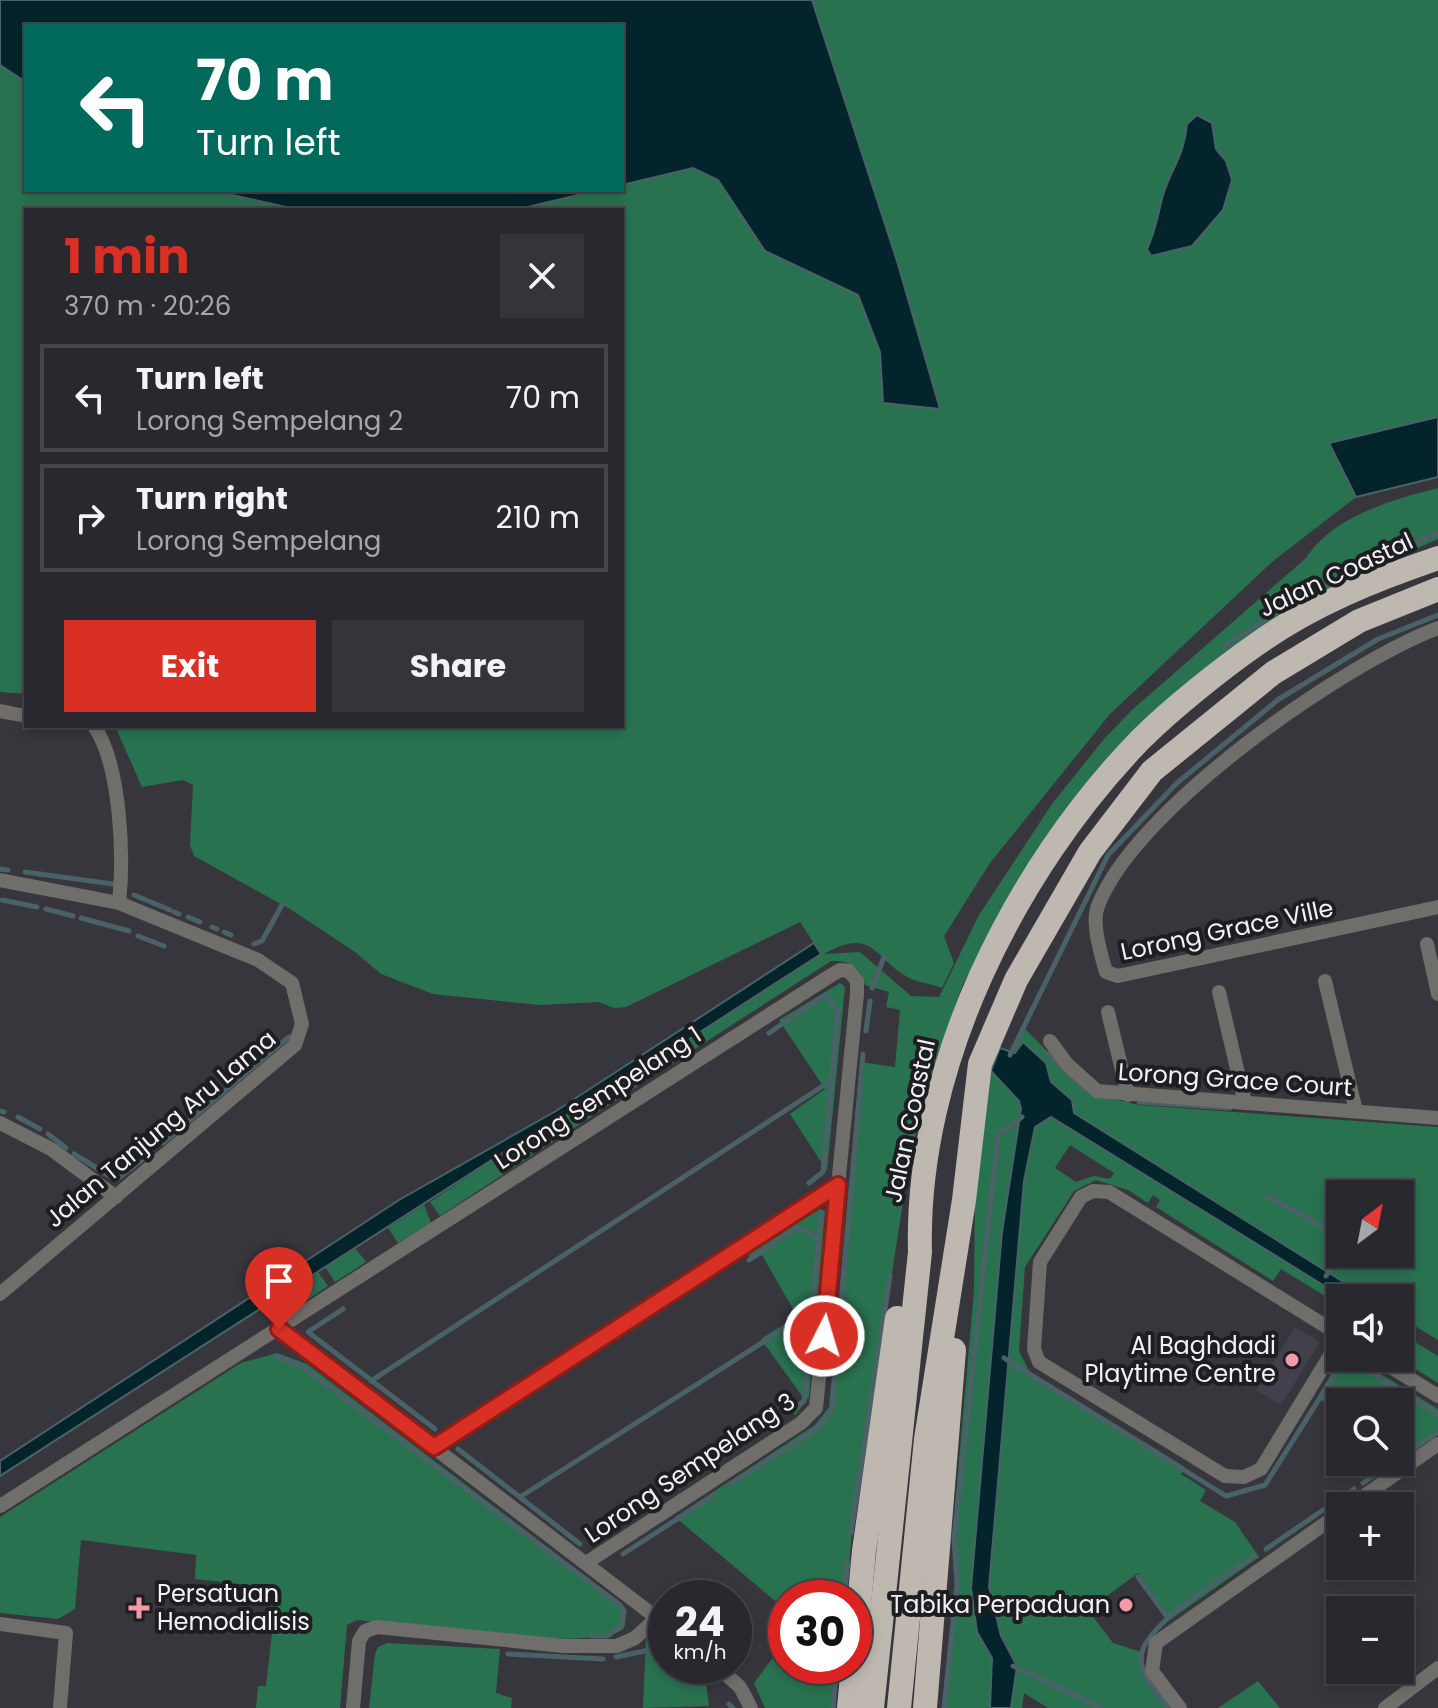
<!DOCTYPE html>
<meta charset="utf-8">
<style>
:root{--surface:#29282e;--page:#35343a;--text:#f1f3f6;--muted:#a5a6aa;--line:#45444a;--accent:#d93025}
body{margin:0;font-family:Poppins,sans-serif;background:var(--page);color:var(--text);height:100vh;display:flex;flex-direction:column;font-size:30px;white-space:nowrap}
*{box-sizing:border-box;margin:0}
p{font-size:26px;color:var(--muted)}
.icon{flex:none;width:44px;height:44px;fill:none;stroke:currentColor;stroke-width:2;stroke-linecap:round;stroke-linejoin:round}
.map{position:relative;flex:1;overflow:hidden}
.drawer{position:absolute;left:24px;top:208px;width:600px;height:520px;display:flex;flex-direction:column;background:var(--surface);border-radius:0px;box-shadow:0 4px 12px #0003,0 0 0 2px var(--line)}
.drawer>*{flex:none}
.banner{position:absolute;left:24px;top:24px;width:600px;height:168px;border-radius:0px;box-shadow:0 4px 12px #0003,0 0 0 2px var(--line);background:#00695c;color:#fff;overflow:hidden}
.needle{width:52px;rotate:32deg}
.buttons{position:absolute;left:1326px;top:1180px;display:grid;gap:16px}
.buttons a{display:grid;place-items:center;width:88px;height:88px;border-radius:0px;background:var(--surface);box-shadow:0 4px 12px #0003,0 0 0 2px var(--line);font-size:40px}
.speed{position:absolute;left:648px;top:1580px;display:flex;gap:16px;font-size:40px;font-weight:700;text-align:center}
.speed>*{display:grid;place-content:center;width:104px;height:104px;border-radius:50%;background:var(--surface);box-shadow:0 4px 12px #0003,0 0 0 2px var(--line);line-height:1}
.speed small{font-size:20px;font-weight:400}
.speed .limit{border:12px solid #d22;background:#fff;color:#111}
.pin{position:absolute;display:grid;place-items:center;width:68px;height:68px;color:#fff;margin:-82px -34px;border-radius:50% 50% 50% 0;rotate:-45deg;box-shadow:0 0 8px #0007}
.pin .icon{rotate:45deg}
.me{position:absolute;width:88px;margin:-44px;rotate:5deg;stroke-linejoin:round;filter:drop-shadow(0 0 6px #0008)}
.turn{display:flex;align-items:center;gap:28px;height:168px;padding:0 40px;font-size:36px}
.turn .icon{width:104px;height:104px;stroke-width:2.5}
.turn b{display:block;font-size:56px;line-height:68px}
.round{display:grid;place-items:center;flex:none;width:84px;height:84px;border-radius:0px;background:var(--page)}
.overview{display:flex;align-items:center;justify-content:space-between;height:136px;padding:0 40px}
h1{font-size:48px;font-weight:700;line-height:60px;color:var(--accent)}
.primary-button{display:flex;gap:16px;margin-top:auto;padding:16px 40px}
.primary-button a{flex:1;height:92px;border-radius:0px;background:var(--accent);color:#fff;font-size:32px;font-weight:700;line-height:92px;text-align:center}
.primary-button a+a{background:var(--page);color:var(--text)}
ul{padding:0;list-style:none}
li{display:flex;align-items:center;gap:24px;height:108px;margin:0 16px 12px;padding:0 24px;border:4px solid var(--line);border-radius:0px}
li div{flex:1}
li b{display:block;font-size:30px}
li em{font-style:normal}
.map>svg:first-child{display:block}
.built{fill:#41404c}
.green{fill:#297250;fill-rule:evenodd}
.water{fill:#02242a;stroke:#4a6267;stroke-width:2}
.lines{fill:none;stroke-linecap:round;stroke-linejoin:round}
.stream{stroke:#4a6267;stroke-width:5}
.street{stroke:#706e6b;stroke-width:14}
.highway{stroke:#beb8b1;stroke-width:24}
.route-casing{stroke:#8d1f18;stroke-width:20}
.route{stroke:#d93025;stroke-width:14}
.poi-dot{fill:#f39aa9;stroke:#1e1e21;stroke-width:3}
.labels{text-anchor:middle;stroke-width:8;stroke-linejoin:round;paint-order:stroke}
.street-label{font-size:24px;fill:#f1f1f6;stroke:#1e1e21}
.poi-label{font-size:24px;fill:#f1f1f6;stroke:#1e1e21;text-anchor:end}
</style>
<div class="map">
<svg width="1438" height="1708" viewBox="0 0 1438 1708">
<rect width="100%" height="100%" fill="#37363d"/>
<path class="built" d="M 1295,1327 L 1320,1342 L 1281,1405 L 1256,1390 Z"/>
<g class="green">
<path d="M 812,0 L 1438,0 L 1438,417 L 1330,443 L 1356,497 L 1272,562 L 1110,714 L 990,863 L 944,936 L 954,963 L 942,988 C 932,984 921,983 911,979 C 874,961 875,925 824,954 L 860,952 L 911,996 L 939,997 L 979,915 L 1052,804 L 1104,739 L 1132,710 L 1306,558 C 1334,516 1391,500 1438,488 L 1438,539 L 1342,581 L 1280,615 L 1224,653 L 1169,698 L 991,935 L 963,984 L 927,1086 L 909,1163 L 852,1533 L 846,1598 L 786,1598 L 786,1610 L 675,1517 L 815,1425 L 829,1407 L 860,1062 L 895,1067 L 900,1010 L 886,1007 L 889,992 L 865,985 C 862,968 848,960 831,961 L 656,1074 L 650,1064 L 821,954 L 800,922 L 626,1007 L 614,1008 L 599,1002 L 540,1005 L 433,994 L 381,974 L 355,952 L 290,909 L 194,856 L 190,845 L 193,785 L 183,780 L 142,787 L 115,726 L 622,726 L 622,210 L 515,210 L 599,190 L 622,190 L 622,185 L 693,168 L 718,180 L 765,251 L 858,295 L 880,352 L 883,402 L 897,261 Z"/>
<path d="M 0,65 L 26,82 L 26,190 L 210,190 L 299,210 L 26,210 L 26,694 L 0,692 Z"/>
<path d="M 840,983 L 845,987 L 827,1171 L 790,1114 L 825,1089 L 779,1020 Z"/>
<path d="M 1024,1028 L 1089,1093 L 1138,1105 L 1438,1127 L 1438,1340 L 1400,1317 L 1400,1298 L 1369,1298 L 1074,1113 L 1072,1100 L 1051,1082 L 1046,1063 L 1024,1042 L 1015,1053 L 1012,1051 ZM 1340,1194 L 1400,1194 L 1400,1254 L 1340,1254 Z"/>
<path d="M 996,1046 L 1000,1048 L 991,1071 L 1019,1101 L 1021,1109 L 1002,1232 L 971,1588 L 977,1632 L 992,1658 L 990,1708 L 943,1708 L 955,1624 L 952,1623 L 956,1584 L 952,1539 L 974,1291 L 975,1189 L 988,1078 Z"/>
<path d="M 641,1070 L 644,1082 L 539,1151 L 529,1136 Z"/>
<path d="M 1051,1116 L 1344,1298 L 1340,1298 L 1340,1322 L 1328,1315 L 1335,1302 L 1281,1269 L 1273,1281 L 1156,1207 L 1160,1200 L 1153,1195 L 1148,1203 L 1128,1190 L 1096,1180 L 1074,1191 L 1025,1267 L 1019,1351 L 1029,1371 L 1185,1467 L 1181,1474 L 1206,1490 L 1200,1501 L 1235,1522 L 1259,1557 L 1171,1619 L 1138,1573 L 1088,1610 L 1113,1643 L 1144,1653 C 1141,1676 1159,1692 1173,1708 L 1048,1708 L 1024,1693 L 1022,1708 L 1011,1708 L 1017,1666 L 1001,1636 L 989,1587 L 1024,1181 L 1035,1126 ZM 1070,1145 L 1114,1173 L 1110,1179 L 1094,1176 L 1076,1182 L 1055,1168 Z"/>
<path d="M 524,1139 L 533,1155 L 440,1216 L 430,1202 Z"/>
<path d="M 424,1205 L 431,1223 L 398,1243 L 388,1228 Z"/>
<path d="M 820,1209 L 825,1211 L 809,1397 L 795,1415 L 792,1411 L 805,1400 L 761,1339 L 797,1316 L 762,1255 L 751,1260 L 748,1254 Z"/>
<path d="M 355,1248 L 366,1262 L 335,1282 L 325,1267 Z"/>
<path d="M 318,1272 L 328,1286 L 295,1308 L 285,1293 Z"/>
<path d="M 1400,1333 L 1438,1356 L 1438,1383 L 1398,1358 Z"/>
<path d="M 277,1353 L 307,1364 L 621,1603 L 626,1611 L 624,1628 C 598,1654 402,1625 357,1620 L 347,1625 L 340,1708 L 256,1708 L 258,1686 L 266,1686 L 277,1588 L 195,1579 L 196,1555 L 81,1540 L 75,1609 L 58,1619 L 0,1613 L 0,1517 L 241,1363 Z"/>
<path d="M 1346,1358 L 1356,1359 L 1438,1409 L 1438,1434 L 1400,1460 L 1400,1402 L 1381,1402 L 1371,1396 L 1368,1400 L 1353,1391 L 1346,1402 L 1340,1402 L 1340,1422 L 1318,1396 L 1336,1366 Z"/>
<path d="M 646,1637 L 666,1637 L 666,1666 L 704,1666 L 709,1706 L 643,1708 Z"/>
<path d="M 786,1640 L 786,1666 L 838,1666 L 835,1708 L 765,1708 L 754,1683 Z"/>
<path d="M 387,1643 L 500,1649 L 496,1693 L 512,1698 L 511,1708 L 369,1708 L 375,1654 L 378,1647 Z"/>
<path d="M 1258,1681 L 1280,1708 L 1218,1708 Z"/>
</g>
<g class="water">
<path d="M 0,0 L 812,0 L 897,261 L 940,409 L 883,403 L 880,352 L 858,295 L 765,251 L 718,180 L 693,168 L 622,185 L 622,26 L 26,26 L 26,82 L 0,65 Z"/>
<path d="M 1197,115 L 1212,123 L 1216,149 L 1226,161 L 1232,180 L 1223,210 L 1192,246 L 1151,256 L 1147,249 C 1157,227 1157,217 1163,195 C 1172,166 1184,157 1187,124 Z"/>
<path d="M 210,190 L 599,190 L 515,210 L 299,210 Z"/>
<path d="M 1438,417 L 1438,477 L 1356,497 L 1329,443 Z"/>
<path d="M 814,943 L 821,954 L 604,1094 L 529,1136 L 0,1476 L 0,1461 L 399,1200 L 556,1111 Z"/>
<path d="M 1023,1042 L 1046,1063 L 1051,1082 L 1072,1100 L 1074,1113 L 1369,1298 L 1344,1298 L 1051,1117 L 1035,1127 L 1024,1181 L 989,1587 L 1001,1636 L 1017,1666 L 1011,1708 L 990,1708 L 992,1658 L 977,1632 L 971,1588 L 1002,1232 L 1021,1109 L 1019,1101 L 991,1071 L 1000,1048 L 1015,1053 Z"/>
</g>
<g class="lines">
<g class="stream">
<path d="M 1223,647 L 1297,599 L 1438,532"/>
<path d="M 0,869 L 8,870"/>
<path d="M 25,872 L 113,884"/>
<path d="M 134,895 L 170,910"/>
<path d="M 2,900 L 37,907"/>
<path d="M 46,909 L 73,916"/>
<path d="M 174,912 L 179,914"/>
<path d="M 188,917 L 200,922"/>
<path d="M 81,918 L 129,931"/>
<path d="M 212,927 L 217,929"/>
<path d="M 224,932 L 231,935"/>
<path d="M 138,936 L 164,946"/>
<path d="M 254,944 L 262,941 L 282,905"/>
<path d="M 872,988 L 884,957"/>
<path d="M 866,1031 L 870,1001"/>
<path d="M 769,1033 L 825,995 L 838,1011 L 823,1172 L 809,1183"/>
<path d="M 1048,1054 L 1083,1088"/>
<path d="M 1010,1055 L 1108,855 L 1177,783 L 1279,699 L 1378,639 L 1438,615"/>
<path d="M 1139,1102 L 1230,1108"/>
<path d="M 0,1111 L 4,1112"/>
<path d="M 18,1117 L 40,1129"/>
<path d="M 48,1134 L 66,1148"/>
<path d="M 163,1143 L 289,1037"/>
<path d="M 74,1154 L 116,1180 L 151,1153"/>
<path d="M 1267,1196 L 1340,1236"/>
<path d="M 1400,1249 L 1408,1249"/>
<path d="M 749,1260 L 798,1227 L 818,1238"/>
<path d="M 1326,1276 L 1340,1253"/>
<path d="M 343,1309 L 308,1332 L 435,1429"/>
<path d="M 276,1356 L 303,1367 L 620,1605 L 624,1611 L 622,1626 L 607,1636 L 592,1636"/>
<path d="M 1004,1358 L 1226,1496 L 1265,1485 L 1340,1366 L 1355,1363 L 1438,1414"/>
<path d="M 371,1381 L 832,1080"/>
<path d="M 790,1411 L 804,1401 L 821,1214"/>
<path d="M 458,1449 L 580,1544"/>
<path d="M 1400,1458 L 1438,1432"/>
<path d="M 1363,1483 L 1394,1462"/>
<path d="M 731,1484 L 818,1428 L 832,1410 L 863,1054"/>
<path d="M 520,1497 L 812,1311"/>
<path d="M 851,1533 L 890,1276"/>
<path d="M 1266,1549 L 1354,1489"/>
<path d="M 623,1554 L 713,1496"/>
<path d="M 1138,1577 L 1168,1618"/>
<path d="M 844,1598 L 848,1562"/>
<path d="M 508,1654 L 603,1659"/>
<path d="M 616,1657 L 654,1649 L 666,1651"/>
<path d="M 688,1666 L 705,1681"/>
<path d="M 1013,1666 L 1102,1708"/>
<path d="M 729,1704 L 733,1708"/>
<path d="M 833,1708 L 837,1666"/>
<path d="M 944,1708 L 957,1584 L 954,1539 L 998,1135 L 1022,1117"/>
<path d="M 1170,1708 C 1158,1694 1144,1681 1141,1662 C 1136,1627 1228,1576 1254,1556"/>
</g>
<g class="street">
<path d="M 1438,628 C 1343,664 1134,809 1098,906 C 1091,923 1101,954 1106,972 L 1118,976 L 1438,907"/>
<path d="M 0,711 L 26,716"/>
<path d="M 94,726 C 121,765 124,857 119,903"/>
<path d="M 0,880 L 119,903 L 258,960 L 292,983 L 302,1024 L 295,1045 L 0,1294"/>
<path d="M 1427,944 L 1438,994"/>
<path d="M 1325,981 L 1356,1111"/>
<path d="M 1219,992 L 1245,1103"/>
<path d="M 1108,1012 L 1128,1095"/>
<path d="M 1050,1041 L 1067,1064 L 1097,1091 L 1438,1118"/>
<path d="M 0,1123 L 51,1149 L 116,1197"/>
<path d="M 279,1329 L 666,1625"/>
<path d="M 1340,1335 L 1109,1192 L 1093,1191 L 1081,1197 L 1040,1262 L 1034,1349 L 1039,1362 L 1225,1476 L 1244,1477 L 1261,1469 L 1340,1339"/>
<path d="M 1376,1358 L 1438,1396"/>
<path d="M 434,1447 L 838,1185"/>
<path d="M 0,1506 L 830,976 L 840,970 L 849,971 L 857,981 L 857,994 L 816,1408 L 801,1423 L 586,1563"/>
<path d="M 1350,1506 L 1438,1444"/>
<path d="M 0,1624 L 66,1633 L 60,1708"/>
<path d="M 716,1666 L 740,1687 L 751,1708"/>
<path d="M 353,1708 L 359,1641 L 365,1631 L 377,1627 L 563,1646 L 617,1646 L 635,1638 L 657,1618"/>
<path d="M 1180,1708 L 1152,1671 L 1156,1643 L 1340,1513"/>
<path d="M 1385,1708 L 1438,1668"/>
</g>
<g class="highway">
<path d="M 854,1659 L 864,1551 L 897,1318"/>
<path d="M 849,1708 L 853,1666"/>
<path d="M 872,1708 L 920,1252 C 915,1068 1014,870 1140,740 C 1171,709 1221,669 1257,644 C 1311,605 1376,579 1438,558"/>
<path d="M 899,1708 L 926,1439 L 964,1200 L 980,1064 L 1016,980 L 1090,852 L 1152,771 L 1273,673 L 1359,621 L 1438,589"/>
<path d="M 925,1708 L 954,1350"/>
</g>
</g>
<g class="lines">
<defs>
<path id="route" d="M 279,1329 L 434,1447 L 838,1185 L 824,1336"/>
</defs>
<use href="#route" class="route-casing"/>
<use href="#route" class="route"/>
</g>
<g class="poi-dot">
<circle cx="1292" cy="1360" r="8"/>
<circle cx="1126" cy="1605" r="8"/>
<path d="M135 1596h8v8h8v8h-8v8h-8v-8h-8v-8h8z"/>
</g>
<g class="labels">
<g class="street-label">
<text transform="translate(1336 575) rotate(-25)" y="8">Jalan Coastal</text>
<text transform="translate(1227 930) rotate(-12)" y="8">Lorong Grace Ville</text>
<text transform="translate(1235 1080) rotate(4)" y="8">Lorong Grace Court</text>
<text transform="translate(598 1098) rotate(-33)" y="8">Lorong Sempelang 1</text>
<text transform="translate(910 1121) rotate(-78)" y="8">Jalan Coastal</text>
<text transform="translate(161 1129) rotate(-40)" y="8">Jalan Tanjung Aru Lama</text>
<text transform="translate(690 1468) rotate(-34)" y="8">Lorong Sempelang 3</text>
</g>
<g class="poi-label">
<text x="1276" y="1354">Al Baghdadi<tspan x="1276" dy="28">Playtime Centre</tspan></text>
<text x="157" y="1602" text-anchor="start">Persatuan<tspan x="157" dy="28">Hemodialisis</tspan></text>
<text x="1110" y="1613">Tabika Perpaduan</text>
</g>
</g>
</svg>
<div class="buttons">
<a><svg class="needle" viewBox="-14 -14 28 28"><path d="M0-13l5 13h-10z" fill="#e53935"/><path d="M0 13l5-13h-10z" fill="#a5a6aa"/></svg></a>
<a><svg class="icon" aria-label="sound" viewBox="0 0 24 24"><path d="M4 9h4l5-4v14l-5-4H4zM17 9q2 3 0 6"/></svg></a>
<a><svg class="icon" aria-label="search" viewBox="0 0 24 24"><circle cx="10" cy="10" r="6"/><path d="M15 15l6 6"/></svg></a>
<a>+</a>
<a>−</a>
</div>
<div class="speed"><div>24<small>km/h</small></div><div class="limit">30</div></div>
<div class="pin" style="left:279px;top:1329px;background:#d93025"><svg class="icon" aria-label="arrive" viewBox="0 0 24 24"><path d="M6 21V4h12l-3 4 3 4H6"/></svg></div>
<svg class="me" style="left:824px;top:1336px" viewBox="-20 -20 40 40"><circle r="17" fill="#d93025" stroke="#fff" stroke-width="3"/><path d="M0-11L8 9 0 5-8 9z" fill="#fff"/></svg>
<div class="banner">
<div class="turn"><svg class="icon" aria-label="left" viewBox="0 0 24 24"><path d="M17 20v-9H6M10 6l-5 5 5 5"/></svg><div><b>70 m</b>Turn left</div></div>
</div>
<section class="drawer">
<div class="overview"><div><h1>1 min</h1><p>370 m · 20:26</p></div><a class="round"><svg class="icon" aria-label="close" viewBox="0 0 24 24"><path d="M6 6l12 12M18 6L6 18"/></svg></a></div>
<ul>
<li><svg class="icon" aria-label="left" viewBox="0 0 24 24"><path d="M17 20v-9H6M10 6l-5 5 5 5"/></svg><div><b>Turn left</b><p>Lorong Sempelang 2</p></div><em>70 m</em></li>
<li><svg class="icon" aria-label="right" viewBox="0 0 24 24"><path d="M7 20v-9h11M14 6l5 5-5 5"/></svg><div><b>Turn right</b><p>Lorong Sempelang</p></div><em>210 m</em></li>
</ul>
<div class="primary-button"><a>Exit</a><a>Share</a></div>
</section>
</div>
